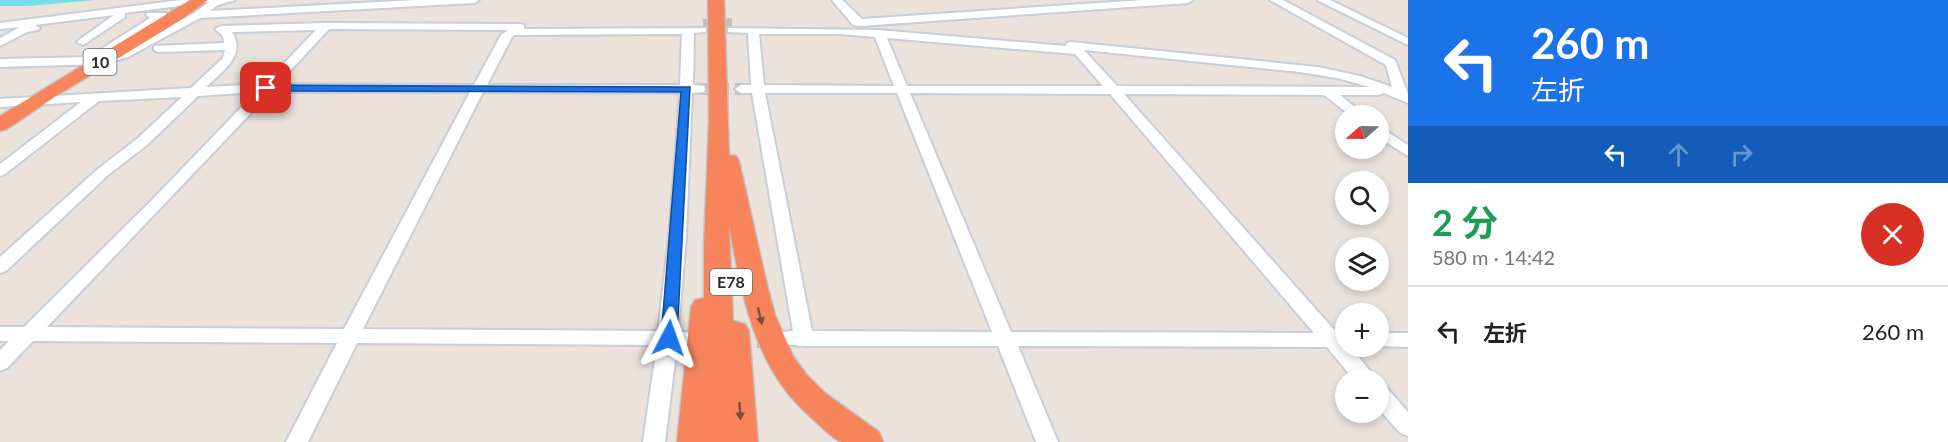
<!DOCTYPE html>
<html lang="ja">
<meta charset="utf-8">
<style>
:root{--surface:#fff;--page:#f2f2f2;--text:#222;--muted:#767676;--line:#e0e0e0}
body{margin:0;font-family:Lato,"Noto Sans JP",sans-serif;background:var(--page);color:var(--text);height:100vh;display:flex;flex-direction:column;font-size:22px;white-space:nowrap}
*{box-sizing:border-box;margin:0}
p{font-size:20px;color:var(--muted)}
.icon{flex:none;width:33px;height:33px;fill:none;stroke:currentColor;stroke-width:2;stroke-linecap:round;stroke-linejoin:round}
.map{position:relative;flex:1;overflow:hidden}
.side{display:flex;flex-direction:column;background:var(--surface);width:540px}
.side>*{flex:none}
.guide{background:#1a73e8;color:#fff;overflow:hidden}
.needle{width:39px;rotate:250deg}
.buttons{position:absolute;left:1335px;top:105px;display:grid;gap:12px}
.buttons a{display:grid;place-items:center;width:54px;height:54px;border-radius:50%;background:var(--surface);box-shadow:0 3px 9px #0003;font-size:30px}
.pin{position:absolute;display:grid;place-items:center;width:51px;height:51px;color:#fff;margin:-26px;border-radius:12px;box-shadow:0 3px 9px #0006}
.me{position:absolute;width:66px;margin:-33px;rotate:4deg;stroke-linejoin:round;filter:drop-shadow(0 0 4px #0008)}
.turn{display:flex;align-items:center;gap:21px;height:126px;padding:0 24px;font-size:27px}
.turn .icon{width:78px;height:78px;stroke-width:2.5}
.turn b{display:block;font-size:42px;line-height:51px}
.lanes{display:flex;align-items:center;height:57px;padding:0 24px;background:#0003;justify-content:center;gap:30px;direction:ltr}
.lanes .off{opacity:.35}
.round{display:grid;place-items:center;flex:none;width:63px;height:63px;border-radius:32px;background:var(--page)}
.summary{display:flex;align-items:center;justify-content:space-between;height:102px;padding:0 24px}
h1{font-size:36px;font-weight:700;line-height:45px;color:#1e9e55}
ul{padding:0;list-style:none}
li{display:flex;align-items:center;gap:18px;height:90px;padding:0 24px;border-top:2px solid var(--line)}
li div{flex:1}
li b{display:block;font-size:22px}
li em{font-style:normal}
main{display:flex;flex:1;min-height:0}
.map>svg:first-child{display:block}
.water{fill:#73dfe9}
.lines{fill:none;stroke-linecap:round;stroke-linejoin:round}
.minor-tunnel-far1{stroke:#c4bdb8;stroke-width:12;stroke-dasharray:12 6;stroke-linecap:butt}
.minor-tunnel{stroke:#c4bdb8;stroke-width:20;stroke-dasharray:20 10;stroke-linecap:butt}
.minor-casing{stroke:#c8ced7;stroke-width:4}
.highway-casing{stroke:#c3c3c3;stroke-width:3}
.minor{fill:#fff;fill-rule:evenodd}
.highway{fill:#f7845b;fill-rule:evenodd}
.oneway{fill:#7c4e3e}
.route{fill:#1a73e8;stroke:#114b97;stroke-width:1.5}
.labels{text-anchor:middle;stroke-width:4.5;stroke-linejoin:round;paint-order:stroke}
.shield{fill:#fff;stroke:#6a6a6a;stroke-width:1.5}
.shield-label{font-size:16px;font-weight:bold;fill:#2a2a2a}
</style>
<main>
<div class="map">
<svg width="1408" height="442" viewBox="0 0 1408 442">
<rect width="100%" height="100%" fill="#ebe2dc"/>
<path class="water" d="M 0,0 L 96,0 L 28,6 L 0,6 Z"/>
<g class="lines">
<g class="minor-tunnel-far1">
<path d="M 170,10 L 215,3"/>
<path d="M 703,25 L 732,24"/>
<path d="M 699,89 L 741,89"/>
</g>
<path class="minor-tunnel" d="M 727,338 L 778,338"/>
<defs>
<g id="minor">
<path d="M 181,0 L 235,0 L 218,5 L 210,11 L 416,0 L 479,0 L 474,3 L 200,18 L 128,57 L 104,64 L 0,67 L 0,59 L 94,57 L 95,53 L 150,18 L 146,15 L 147,13 L 166,13 L 166,17 L 109,55 L 120,51 L 194,13 L 209,2 L 125,13 L 125,17 L 83,45 L 77,42 L 79,40 L 114,15 L 35,25 L 40,28 L 38,30 L 27,32 L 0,46 L 0,38 L 20,27 L 0,29 L 0,23 Z"/>
<path d="M 832,0 L 842,0 L 862,19 L 1143,0 L 1193,0 L 1188,3 L 860,26 L 853,25 Z"/>
<path d="M 1270,0 L 1283,0 L 1395,60 L 1408,94 L 1408,103 L 1384,93 L 1379,95 L 1340,95 L 1366,116 L 1351,116 L 1324,95 L 1124,94 L 1337,333 L 1346,335 L 1346,346 L 1350,346 L 1377,380 L 1354,380 L 1327,347 L 1018,346 L 1058,442 L 1036,442 L 998,346 L 804,346 L 771,343 L 768,338 L 771,333 L 793,331 L 752,93 L 741,93 L 735,89 L 741,85 L 751,85 L 748,33 L 728,32 L 728,28 L 879,30 L 1066,46 L 1067,43 L 1071,42 L 1318,67 L 1360,76 L 1392,87 L 1386,65 ZM 759,34 L 838,34 L 875,37 L 894,86 L 764,85 ZM 887,38 L 1075,54 L 1103,86 L 907,86 ZM 1084,50 L 1300,72 L 1337,78 L 1370,87 L 1117,86 ZM 765,93 L 897,93 L 992,332 L 812,331 ZM 910,93 L 1110,94 L 1314,333 L 1011,332 Z"/>
<path d="M 1317,0 L 1330,0 L 1408,38 L 1408,45 Z"/>
<path d="M 326,23 L 520,24 L 524,25 L 524,29 L 706,28 L 706,32 L 694,33 L 693,85 L 704,86 L 705,89 L 704,92 L 692,93 L 686,237 L 678,331 L 691,333 L 694,338 L 691,343 L 677,345 L 665,442 L 643,442 L 657,345 L 357,343 L 308,442 L 286,442 L 337,343 L 33,341 L 7,368 L 0,371 L 0,350 L 9,341 L 0,341 L 0,327 L 24,327 L 152,200 L 256,92 L 198,96 L 148,144 L 108,175 L 6,271 L 0,273 L 0,257 L 98,169 L 138,138 L 182,97 L 99,101 L 5,174 L 0,176 L 0,164 L 81,102 L 0,107 L 0,99 L 191,88 L 223,58 L 225,50 L 158,52 L 154,50 L 154,46 L 224,43 L 223,36 L 215,29 L 221,26 ZM 329,29 L 508,30 L 501,35 L 474,85 L 278,84 ZM 316,30 L 264,84 L 206,87 C 222,72 247,55 232,32 ZM 682,34 L 680,85 L 487,85 L 512,37 L 515,35 ZM 271,92 L 470,92 L 344,329 L 47,327 ZM 483,92 L 680,93 L 669,237 L 658,331 L 363,329 Z"/>
<path d="M 1378,126 L 1408,145 L 1408,156 L 1378,137 Z"/>
<path d="M 1378,333 L 1408,333 L 1408,347 L 1376,346 L 1378,346 Z"/>
<path d="M 1378,385 L 1386,387 L 1408,412 L 1408,436 L 1400,433 L 1378,408 Z"/>
</g>
<g id="highway">
<path d="M 190,0 L 208,0 L 181,20 L 56,96 L 7,129 L 0,131 L 0,116 Z"/>
<path d="M 708,0 L 724,0 L 729,155 L 736,156 L 739,161 L 767,285 L 775,315 L 793,356 L 806,374 L 825,393 L 879,432 L 883,442 C 872,442 853,442 842,442 C 832,439 821,426 813,419 C 754,369 743,298 729,226 L 733,321 L 745,324 L 749,331 L 758,442 L 677,442 L 691,307 L 695,300 L 704,298 L 704,244 L 709,122 Z"/>
</g>
</defs>
<use href="#minor" class="minor-casing"/>
<use href="#highway" class="highway-casing"/>
<use href="#minor" class="minor"/>
<use href="#highway" class="highway"/>
</g>
<defs><path id="oneway-solid" d="M-6-.8H1V-3.2L6.5 0L1 3.2V.8H-6Z" transform="scale(1.5)"/></defs>
<g class="oneway">
<use href="#oneway-solid" transform="translate(760 316) rotate(76)"/>
<use href="#oneway-solid" transform="translate(740 411) rotate(86)"/>
</g>
<path class="route" d="M 266,85 L 690,87 L 677,338 L 675,342 L 663,342 L 661,338 L 681,92 L 262,91 L 261,88 Z"/>
<g class="labels">
<g class="shield">
<rect x="83.5" y="49" width="33" height="26" rx="4.5"/>
<rect x="710" y="269" width="42" height="26" rx="4.5"/>
</g>
<g class="shield-label">
<text x="100" y="68">10</text>
<text x="731" y="288">E78</text>
</g>
</g>
</svg>
<div class="buttons">
<a><svg class="needle" viewBox="-14 -14 28 28"><path d="M0-13l5 13h-10z" fill="#e53935"/><path d="M0 13l5-13h-10z" fill="#767676"/></svg></a>
<a><svg class="icon" aria-label="search" viewBox="0 0 24 24"><circle cx="10" cy="10" r="6"/><path d="M15 15l6 6"/></svg></a>
<a><svg class="icon" aria-label="layers" viewBox="0 0 24 24"><path d="M12 4l9 5-9 5-9-5zM3 14l9 5 9-5"/></svg></a>
<a>+</a>
<a>−</a>
</div>
<div class="pin" style="left:266px;top:88px;background:#d93025"><svg class="icon" aria-label="arrive" viewBox="0 0 24 24"><path d="M6 21V4h12l-3 4 3 4H6"/></svg></div>
<svg class="me" style="left:669px;top:338px" viewBox="-20 -20 40 40"><path d="M0-17L14 15 0 8-14 15z" fill="#1a73e8" stroke="#fff" stroke-width="4"/></svg>
</div>
<section class="side">
<div class="guide">
<div class="turn"><svg class="icon" aria-label="left" viewBox="0 0 24 24"><path d="M17 20v-9H6M10 6l-5 5 5 5"/></svg><div><b>260 m</b>左折</div></div>
<div class="lanes"><svg class="icon" aria-label="left" viewBox="0 0 24 24"><path d="M17 20v-9H6M10 6l-5 5 5 5"/></svg><svg class="icon off" aria-label="ahead" viewBox="0 0 24 24"><path d="M12 20V5M6 11l6-6 6 6"/></svg><svg class="icon off" aria-label="right" viewBox="0 0 24 24"><path d="M7 20v-9h11M14 6l5 5-5 5"/></svg></div>
</div>
<div class="summary"><div><h1>2 分</h1><p>580 m · 14:42</p></div><a class="round" style="background:#d93025;color:#fff"><svg class="icon" aria-label="close" viewBox="0 0 24 24"><path d="M6 6l12 12M18 6L6 18"/></svg></a></div>
<ul>
<li><svg class="icon" aria-label="left" viewBox="0 0 24 24"><path d="M17 20v-9H6M10 6l-5 5 5 5"/></svg><div><b>左折</b></div><em>260 m</em></li>
</ul>
</section>
</main>
